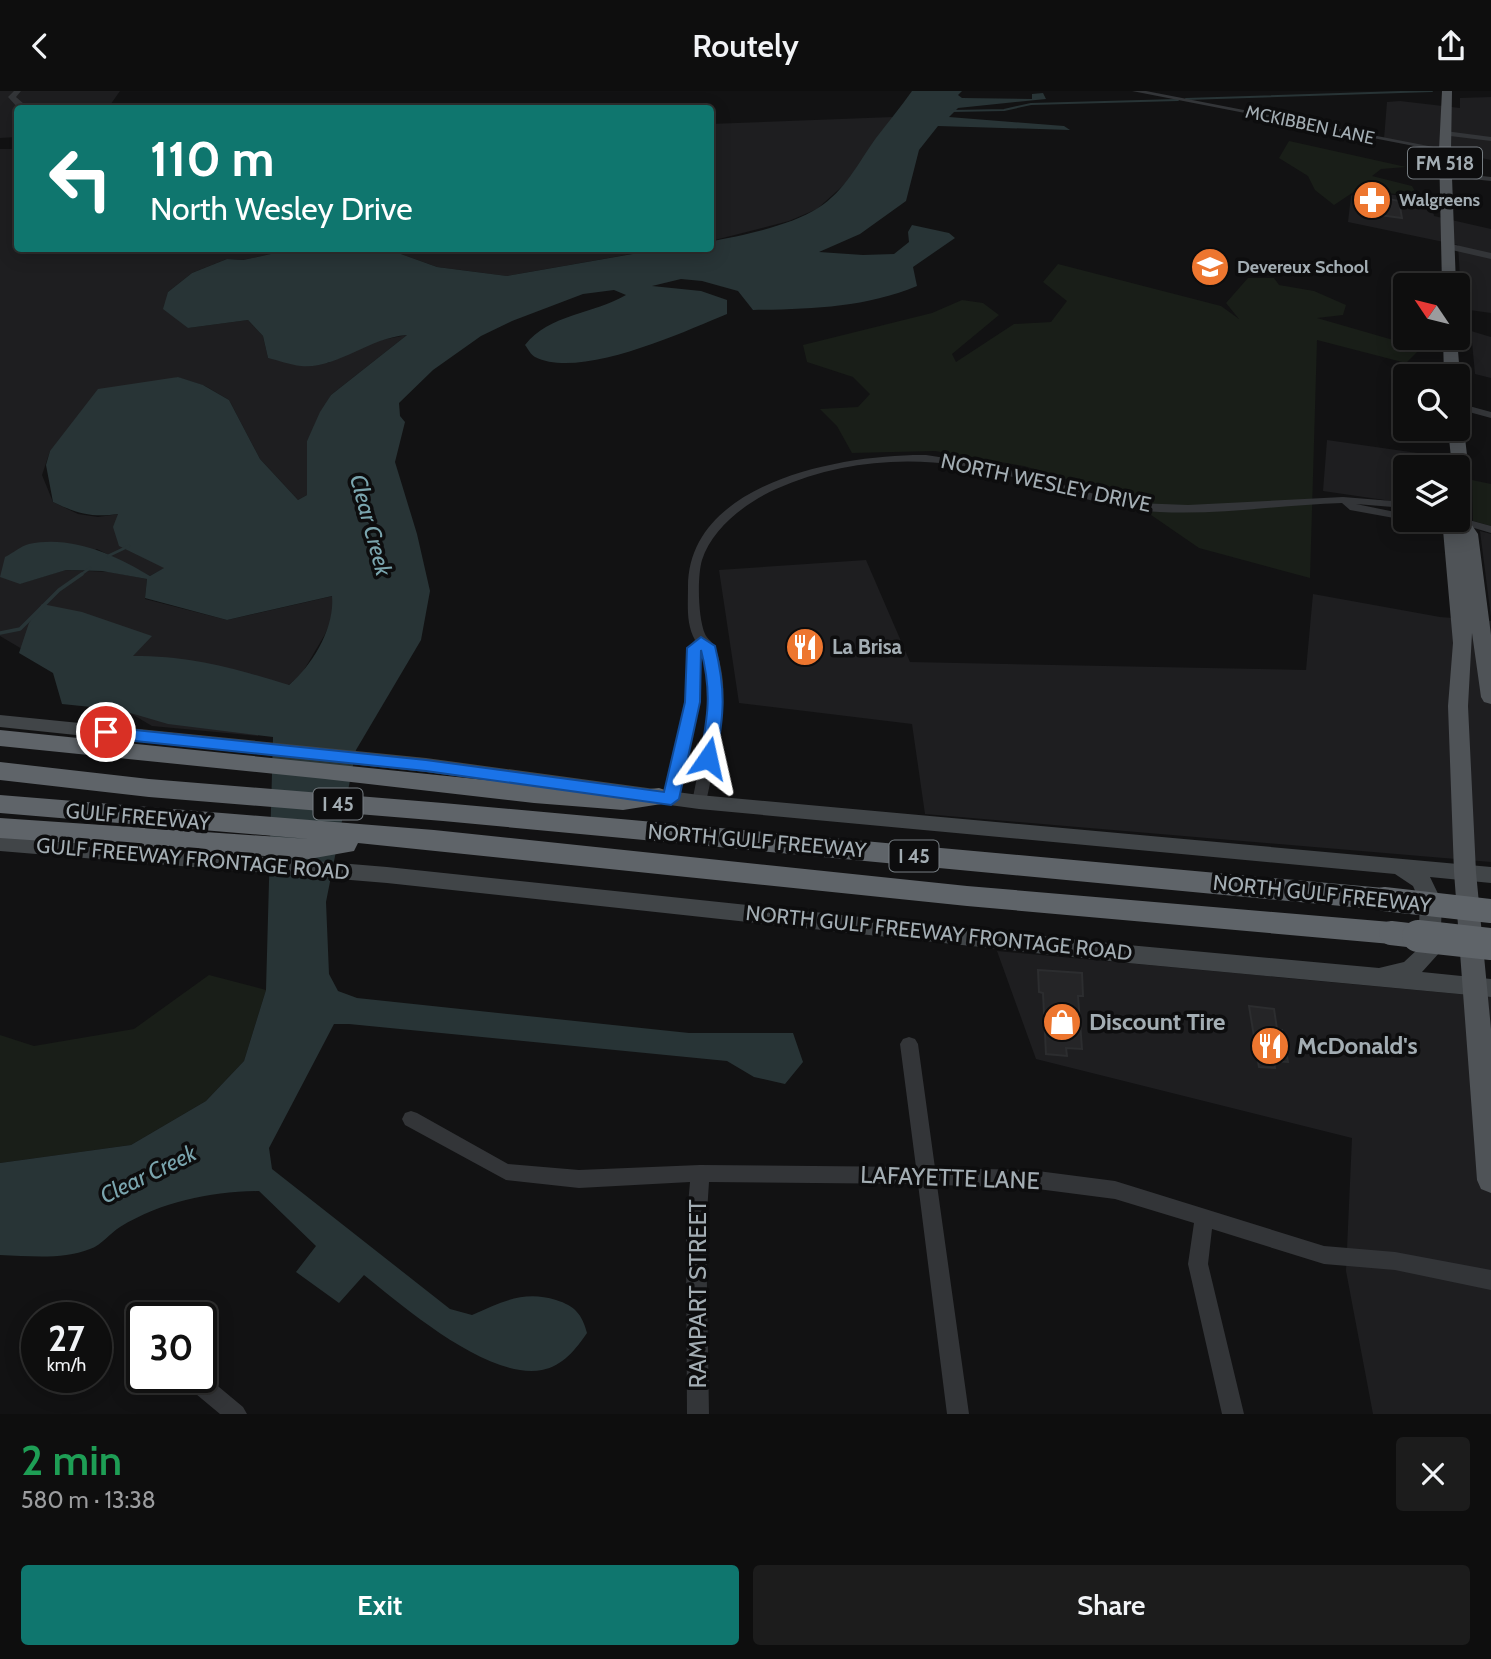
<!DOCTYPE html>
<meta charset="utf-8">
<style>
:root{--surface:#0e0e0e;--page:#1c1c1c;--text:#f1f3f6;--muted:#9b9c9e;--line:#2e2e2e;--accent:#0f766e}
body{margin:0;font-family:Cabin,sans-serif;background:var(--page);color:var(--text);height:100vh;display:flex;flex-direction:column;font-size:26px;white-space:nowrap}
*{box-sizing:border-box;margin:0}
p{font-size:23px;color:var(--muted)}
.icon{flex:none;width:38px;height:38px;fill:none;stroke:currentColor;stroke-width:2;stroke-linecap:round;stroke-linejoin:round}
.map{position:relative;height:1323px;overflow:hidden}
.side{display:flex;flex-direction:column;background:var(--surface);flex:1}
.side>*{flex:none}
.guide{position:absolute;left:14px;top:14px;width:700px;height:147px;border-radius:7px;box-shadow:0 4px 18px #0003,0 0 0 2px var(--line);background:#0f766e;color:#fff;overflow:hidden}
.needle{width:46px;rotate:305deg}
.buttons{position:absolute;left:1393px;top:182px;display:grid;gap:14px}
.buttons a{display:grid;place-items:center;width:77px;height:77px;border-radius:7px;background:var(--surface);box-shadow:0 4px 18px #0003,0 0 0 2px var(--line);font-size:35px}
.speed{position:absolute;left:21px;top:1211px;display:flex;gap:14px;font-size:35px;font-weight:700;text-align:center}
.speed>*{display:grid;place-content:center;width:91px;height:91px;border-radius:50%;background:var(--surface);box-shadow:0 4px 18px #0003,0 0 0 2px var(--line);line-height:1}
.speed small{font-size:18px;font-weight:400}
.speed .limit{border:4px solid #111;border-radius:10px;background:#fff;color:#111}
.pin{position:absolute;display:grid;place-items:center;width:60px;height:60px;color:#fff;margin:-30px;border:4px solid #fff;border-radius:50%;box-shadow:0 2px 7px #0007}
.me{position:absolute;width:77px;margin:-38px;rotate:11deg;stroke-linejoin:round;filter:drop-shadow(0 0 5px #0008)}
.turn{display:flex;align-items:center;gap:24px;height:147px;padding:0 21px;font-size:32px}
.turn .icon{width:91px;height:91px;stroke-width:2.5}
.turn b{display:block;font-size:49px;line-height:60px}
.round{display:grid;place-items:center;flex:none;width:74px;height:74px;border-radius:7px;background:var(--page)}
.summary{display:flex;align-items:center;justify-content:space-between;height:119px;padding:0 21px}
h1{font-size:42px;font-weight:600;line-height:52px;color:#1e9e55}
.primary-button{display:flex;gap:14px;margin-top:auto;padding:14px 21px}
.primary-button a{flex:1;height:80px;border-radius:7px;background:var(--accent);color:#fff;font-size:28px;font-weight:600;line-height:80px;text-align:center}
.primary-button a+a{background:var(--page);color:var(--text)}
header{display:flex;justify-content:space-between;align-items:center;height:91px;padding:0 21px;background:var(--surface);font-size:32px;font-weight:600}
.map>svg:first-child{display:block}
.built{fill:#1e1e20}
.green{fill:#191e18}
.water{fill:#283436}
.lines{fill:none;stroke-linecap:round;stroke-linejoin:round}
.stream-far2{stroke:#283436;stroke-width:2}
.stream-far1{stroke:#283436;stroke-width:2.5}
.stream{stroke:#283436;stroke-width:3.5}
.building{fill:#252527;stroke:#2c2d2f;stroke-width:2}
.minor{fill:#333538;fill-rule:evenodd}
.tertiary{fill:#333538;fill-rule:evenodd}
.secondary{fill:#414548;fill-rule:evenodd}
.primary{fill:#4f5357;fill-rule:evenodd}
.motorway{fill:#5f6469;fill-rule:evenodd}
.motorway-bridge-far1{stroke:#5f6469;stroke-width:24}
.motorway-bridge{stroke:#5f6469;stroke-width:32}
.route{fill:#1a73e8;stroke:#114b97;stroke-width:2}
.labels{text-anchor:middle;stroke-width:7;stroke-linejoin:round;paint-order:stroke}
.far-street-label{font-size:18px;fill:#a3adb3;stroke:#0d0d0e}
.far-poi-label{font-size:18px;font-weight:bold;fill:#a3adb3;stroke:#0d0d0e;text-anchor:start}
.shield{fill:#0d0d0e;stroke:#767d82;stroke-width:2}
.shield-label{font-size:19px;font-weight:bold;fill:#a3adb3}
.street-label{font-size:21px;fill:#a3adb3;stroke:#0d0d0e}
.poi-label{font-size:21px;font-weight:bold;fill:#a3adb3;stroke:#0d0d0e;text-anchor:start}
.water-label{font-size:23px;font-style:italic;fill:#7aa5ae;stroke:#0d0d0e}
.near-poi-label{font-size:24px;font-weight:bold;fill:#a3adb3;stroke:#0d0d0e;text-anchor:start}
.near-street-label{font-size:24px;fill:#a3adb3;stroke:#0d0d0e}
</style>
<header><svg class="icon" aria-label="back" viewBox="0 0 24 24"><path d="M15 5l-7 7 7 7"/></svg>Routely<svg class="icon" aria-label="share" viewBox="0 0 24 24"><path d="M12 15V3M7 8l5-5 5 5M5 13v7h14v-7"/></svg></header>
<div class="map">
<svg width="1491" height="1323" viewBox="0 0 1491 1323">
<rect width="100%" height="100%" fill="#121213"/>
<g class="built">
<path d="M 0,0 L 120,0 L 108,17 L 18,18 L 17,46 L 0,47 Z"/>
<path d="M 1491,6 L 1491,69 L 1384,48 L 1387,11 L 1400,10 L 1460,17 L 1460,7 Z"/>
<path d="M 893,26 L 846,92 L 817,118 L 789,130 L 711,150 L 710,33 Z"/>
<path d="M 0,58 L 17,58 L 18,158 L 294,158 L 243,169 L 227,168 L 192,182 L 168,201 L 188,237 L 248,229 L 263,245 L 268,267 L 328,272 L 371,251 L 407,244 L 331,304 L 307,350 L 307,404 L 298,409 L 260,368 L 229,309 L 205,295 L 177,286 L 50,360 L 42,384 L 53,411 L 78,423 L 98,426 L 119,423 L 165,477 L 150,485 L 97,458 L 19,493 L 65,479 L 110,481 L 147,488 L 145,508 L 227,529 L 333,505 L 333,526 L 324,545 L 301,584 L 263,614 L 258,645 L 152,635 L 0,545 Z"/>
<path d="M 1358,100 L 1431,108 L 1434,125 L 1491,138 L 1491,222 L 1462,218 L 1458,154 L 1348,131 L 1351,105 Z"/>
<path d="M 387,158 L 660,158 L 507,185 L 437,176 Z"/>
<path d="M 1471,240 L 1491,246 L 1491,287 L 1475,283 Z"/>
<path d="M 1327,349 L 1438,365 L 1438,376 L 1405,376 L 1405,412 L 1323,400 Z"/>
<path d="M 1480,440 L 1491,443 L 1491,526 Z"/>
<path d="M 866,469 L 910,571 L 1306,579 L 1313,503 L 1440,526 L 1491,530 L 1491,771 L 925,723 L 912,633 L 739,612 L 719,479 Z"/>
<path d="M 997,860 L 1491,906 L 1491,1323 L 1373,1323 L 1346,1180 L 1352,1047 L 1036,968 Z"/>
</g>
<g class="green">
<path d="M 1289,50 L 1406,76 L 1381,78 L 1372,85 L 1412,95 L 1418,106 L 1358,98 L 1334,114 L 1315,99 L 1308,85 L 1279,67 Z"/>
<path d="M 1058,173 L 1221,215 L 1239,228 L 1226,212 L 1248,187 L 1274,187 L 1279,194 L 1314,200 L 1346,214 L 1343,224 L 1317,227 L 1421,257 L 1406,272 L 1317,249 L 1310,487 L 1199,457 L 1125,406 L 1024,375 L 935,360 L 852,362 L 837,335 L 820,318 L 858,316 L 870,303 L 853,286 L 807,271 L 803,254 L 932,222 L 962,209 L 983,212 L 999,224 L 952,263 L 956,271 L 1014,233 L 1051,231 L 1067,210 L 1043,191 Z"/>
<path d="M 1472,389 L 1491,393 L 1491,435 L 1473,430 Z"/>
<path d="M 209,884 L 266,899 L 244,970 L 206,1010 L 131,1054 L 0,1072 L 0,944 L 34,955 L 134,938 Z"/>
</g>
<path class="water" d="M 912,0 L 962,0 L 958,4 L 962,7 L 1032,8 L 1032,3 L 1043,2 L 1046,8 L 958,17 L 949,26 L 1064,35 L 1070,39 L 938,35 L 919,59 L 906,110 L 860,143 L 819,161 L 863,164 L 894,163 L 909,151 L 908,141 L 912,134 L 949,142 L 955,147 L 913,176 L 917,195 C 864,217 810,218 753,219 L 738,200 L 702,190 L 681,188 L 652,195 L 701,200 L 727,209 L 727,223 C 683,241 580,289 535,266 C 531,264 528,258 525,254 C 549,223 594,223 626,204 L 614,199 L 583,203 L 512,230 L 481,245 L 433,279 L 399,312 L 400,325 L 405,331 L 395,371 L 417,443 L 430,500 L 421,549 L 356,659 L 326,811 L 329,883 L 338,900 L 357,907 L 689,942 L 793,942 L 803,971 L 785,993 L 754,986 L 727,970 L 349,933 L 334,933 L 269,1057 L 272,1078 L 450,1218 L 472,1224 C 501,1211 524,1199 556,1209 C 575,1215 582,1223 587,1242 C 576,1258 563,1275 542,1279 C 488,1289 404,1216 364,1184 L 339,1212 L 296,1181 L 316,1155 L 259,1100 C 210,1101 163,1110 120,1136 C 110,1142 102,1154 90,1158 C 62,1169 30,1165 0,1164 L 0,1072 L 131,1054 L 206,1010 L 244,970 L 266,899 L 273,646 L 168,633 L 120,619 L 62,613 L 53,582 L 19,562 L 29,532 L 42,513 L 82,521 L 152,545 L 133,565 C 192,565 233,577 289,594 C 313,574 335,536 332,505 L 227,529 L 145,507 L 147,488 L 102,480 L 66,479 L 20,493 L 0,486 L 5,466 C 13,462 21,455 29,453 C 72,444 115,464 150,485 L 164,477 L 119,455 L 113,436 L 118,423 C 92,427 76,422 53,411 L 46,374 L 50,360 L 98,298 L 178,286 L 203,294 L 229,309 L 260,368 L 298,409 L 307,404 L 307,350 L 320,321 L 331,304 L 407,244 C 367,247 338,278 301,275 C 290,274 278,269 268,267 L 263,245 L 248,229 L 188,237 L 163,218 L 168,201 L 192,182 L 227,168 L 243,169 L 294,158 L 387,158 L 437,176 L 507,185 L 661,158 L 710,158 L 711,150 C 742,145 792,134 818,117 C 845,100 858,72 876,47 C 888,31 901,16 912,0 Z"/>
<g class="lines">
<g class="stream-far2">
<path d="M 1186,8 L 1432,0"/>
<path d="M 952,20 L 1004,19 L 1031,13 L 1178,9"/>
</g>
<g class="stream-far1">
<path d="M 108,465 L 129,455"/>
<path d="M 79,485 L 90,477"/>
</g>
<path class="stream" d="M 0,542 L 20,538 L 59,499 L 82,483"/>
</g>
<g class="building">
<path d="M 1369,104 L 1399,110 L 1402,127 L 1364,122 L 1365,106 Z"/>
<path d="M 1038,879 L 1082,882 L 1083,905 L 1078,905 L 1082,958 L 1066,957 L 1067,965 L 1046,963 L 1043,902 L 1039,901 Z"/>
<path d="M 1249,915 L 1274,918 L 1277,938 L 1282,939 L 1288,971 L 1274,970 L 1275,977 L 1259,976 Z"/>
</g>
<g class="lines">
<g class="minor">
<path d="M 14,0 L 21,0 L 16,6 L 24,13 L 35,18 L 18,17 L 8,6 Z"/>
<path d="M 1132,0 L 1146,0 L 1449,59 L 1445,61 Z"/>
<path d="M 302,13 L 321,18 L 299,17 Z"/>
<path d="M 116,16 L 213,16 L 216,18 L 113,18 Z"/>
<path d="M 1445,40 L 1491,46 L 1491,50 L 1442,44 L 1441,42 Z"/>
<path d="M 1446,81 L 1491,86 L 1491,90 L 1443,85 L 1443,81 Z"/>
<path d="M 1458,312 L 1491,321 L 1491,327 L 1458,318 Z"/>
<path d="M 926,364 L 997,375 L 1098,404 L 1136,412 L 1188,414 L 1343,406 L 1405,411 L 1405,417 L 1356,413 L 1405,423 L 1405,429 L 1408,429 L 1405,429 L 1350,419 L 1342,412 C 1274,414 1204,427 1136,419 C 1093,413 1051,396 1009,385 C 932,363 850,365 776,398 C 747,411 712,437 702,469 C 697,486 698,527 705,543 C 707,548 712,550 714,555 C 719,564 722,581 723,591 C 726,631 714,672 706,711 L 704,715 L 694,715 L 692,711 L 709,627 L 709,590 L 702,557 L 699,611 L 678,708 L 676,712 L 666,712 L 664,708 L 685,611 L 688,557 L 695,549 C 686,533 688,515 688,497 C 687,390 845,363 926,364 Z"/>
<path d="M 1458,426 L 1491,435 L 1491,442 L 1454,431 L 1438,434 L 1418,431 L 1416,429 L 1458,429 Z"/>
<path d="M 909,946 L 915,948 L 918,953 L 935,1077 L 1030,1079 L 1115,1090 L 1324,1155 L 1395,1161 L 1491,1179 L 1491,1199 L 1395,1179 L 1324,1173 L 1212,1138 L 1208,1173 L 1244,1323 L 1222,1323 L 1188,1173 L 1194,1132 L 1115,1108 L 1030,1097 L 937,1094 L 969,1323 L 947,1323 L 918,1093 L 709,1091 L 706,1137 L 709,1323 L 687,1323 L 686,1137 L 690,1091 L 579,1097 L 506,1089 L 405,1034 L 402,1028 L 405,1022 L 411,1020 L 417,1022 L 508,1073 L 579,1079 L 700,1074 L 916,1076 L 900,953 L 903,948 Z"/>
<path d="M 201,1281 L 243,1316 L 247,1323 L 220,1323 L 184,1293 L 181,1286 L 201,1286 Z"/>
</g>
<path class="tertiary" d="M 1447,152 L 1491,162 L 1491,168 L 1443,157 L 1443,153 Z"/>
<path class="secondary" d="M 0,624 L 426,667 L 699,704 L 1491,776 L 1491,792 L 1430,786 L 1442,811 L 1440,861 L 1422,881 L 1491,888 L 1491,906 L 1128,872 L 387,792 L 0,760 L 0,744 L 387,776 L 1128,854 L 1379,877 L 1404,871 L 1418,858 L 1420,811 L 1413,795 L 1395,783 L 699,718 L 426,681 L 0,636 Z"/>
<g class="primary">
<path d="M 1442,0 L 1452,0 L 1451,59 L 1456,194 L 1442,194 L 1439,59 Z"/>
<path d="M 1443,247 L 1457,247 L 1460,285 L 1458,288 L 1458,285 L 1444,285 Z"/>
<path d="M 1458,334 L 1464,338 L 1470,390 L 1467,427 L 1478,443 L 1491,544 L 1491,613 L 1484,611 L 1481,606 L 1472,542 L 1468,615 L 1476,781 L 1491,938 L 1491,1102 L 1481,1098 L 1477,1089 L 1454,781 L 1448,615 L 1453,552 L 1443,439 L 1449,429 L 1458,429 L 1458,376 L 1452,376 L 1448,338 L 1458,338 Z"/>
</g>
<g class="motorway">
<path d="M 0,639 L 534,694 L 623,701 L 659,697 L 668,700 L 672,706 L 668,712 L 623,719 L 534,712 L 325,688 L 0,655 Z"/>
<path d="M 0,671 L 149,688 L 443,712 L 1384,797 L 1394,801 L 1398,808 L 1394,815 L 1384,819 L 443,730 L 149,706 L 0,689 Z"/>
<path d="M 0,704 L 434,739 L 967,795 L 1391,831 L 1401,834 L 1405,842 L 1401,850 L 1391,853 L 967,815 L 358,752 L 354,760 L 309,768 L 0,747 L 0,727 L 309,748 L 0,722 Z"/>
</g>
<g class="motorway-bridge-far1">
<path d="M 1384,808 L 1491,820"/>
<path d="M 1391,842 L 1434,847"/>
</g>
<path class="motorway-bridge" d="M 1418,845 L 1491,853"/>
</g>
<path class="route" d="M 701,546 L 715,555 C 726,600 724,623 716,667 L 708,673 L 702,671 L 700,667 C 708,625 712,601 701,559 L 700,611 L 679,708 L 671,714 L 426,680 L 106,647 L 99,641 L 106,636 L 426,669 L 664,701 L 685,611 L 687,557 Z"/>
<defs>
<symbol id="pharmacy-disc" viewBox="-11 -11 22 22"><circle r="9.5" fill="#ed762f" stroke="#0d0d0e"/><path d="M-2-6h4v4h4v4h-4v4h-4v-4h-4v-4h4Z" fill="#fff"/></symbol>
<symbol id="school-disc" viewBox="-11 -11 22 22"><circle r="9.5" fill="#ed762f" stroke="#0d0d0e"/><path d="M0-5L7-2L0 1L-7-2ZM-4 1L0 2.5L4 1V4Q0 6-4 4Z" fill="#fff"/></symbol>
<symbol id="restaurant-disc" viewBox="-11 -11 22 22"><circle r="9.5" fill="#ed762f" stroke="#0d0d0e"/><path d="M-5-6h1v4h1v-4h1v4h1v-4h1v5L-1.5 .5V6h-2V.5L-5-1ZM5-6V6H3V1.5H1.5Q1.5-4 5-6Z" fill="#fff"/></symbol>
<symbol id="shop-disc" viewBox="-11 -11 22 22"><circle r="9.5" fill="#ed762f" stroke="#0d0d0e"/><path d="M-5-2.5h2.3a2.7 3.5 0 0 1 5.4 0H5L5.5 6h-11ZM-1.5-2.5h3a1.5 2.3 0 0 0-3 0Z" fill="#fff"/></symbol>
</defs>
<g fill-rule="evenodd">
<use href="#pharmacy-disc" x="1350" y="87" width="44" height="44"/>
<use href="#school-disc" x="1188" y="154" width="44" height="44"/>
<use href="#restaurant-disc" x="783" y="534" width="44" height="44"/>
<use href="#shop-disc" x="1040" y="909" width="44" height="44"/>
<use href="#restaurant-disc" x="1248" y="933" width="44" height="44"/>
</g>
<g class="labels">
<g class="far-street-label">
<text transform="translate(1310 34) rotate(12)" y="6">MCKIBBEN LANE</text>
</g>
<g class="far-poi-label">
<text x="1399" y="115">Walgreens</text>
<text x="1237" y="182">Devereux School</text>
</g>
<g class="shield">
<rect x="1408" y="56.5" width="74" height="31" rx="5"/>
<rect x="313.5" y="697.5" width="49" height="31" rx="5"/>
<rect x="889.5" y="749.5" width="49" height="31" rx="5"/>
</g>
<g class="shield-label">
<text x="1445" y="79">FM 518</text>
<text x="338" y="720">I 45</text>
<text x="914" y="772">I 45</text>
</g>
<g class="street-label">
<text transform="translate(1046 392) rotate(12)" y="7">NORTH WESLEY DRIVE</text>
<text transform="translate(138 726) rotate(5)" y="7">GULF FREEWAY</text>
<text transform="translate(757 750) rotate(5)" y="7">NORTH GULF FREEWAY</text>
<text transform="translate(193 768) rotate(5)" y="7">GULF FREEWAY FRONTAGE ROAD</text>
<text transform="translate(1322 803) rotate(6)" y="7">NORTH GULF FREEWAY</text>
<text transform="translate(939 842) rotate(6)" y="7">NORTH GULF FREEWAY FRONTAGE ROAD</text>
</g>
<g class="poi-label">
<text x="832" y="563">La Brisa</text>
</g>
<g class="water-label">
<text transform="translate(371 434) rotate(75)" y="8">Clear Creek</text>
<text transform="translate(148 1083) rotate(-26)" y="8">Clear Creek</text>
</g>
<g class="near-poi-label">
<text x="1089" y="939">Discount Tire</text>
<text x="1297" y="963">McDonald's</text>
</g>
<g class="near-street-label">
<text transform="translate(950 1087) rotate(2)" y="8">LAFAYETTE LANE</text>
<text transform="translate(698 1203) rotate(-90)" y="8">RAMPART STREET</text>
</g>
</g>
</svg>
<div class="buttons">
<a><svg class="needle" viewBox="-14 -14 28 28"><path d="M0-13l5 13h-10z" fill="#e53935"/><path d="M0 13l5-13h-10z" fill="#9b9c9e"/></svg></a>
<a><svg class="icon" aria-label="search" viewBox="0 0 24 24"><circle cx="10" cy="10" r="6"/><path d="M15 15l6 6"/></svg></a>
<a><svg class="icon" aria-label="layers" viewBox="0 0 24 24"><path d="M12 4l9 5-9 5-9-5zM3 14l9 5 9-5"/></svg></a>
</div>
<div class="speed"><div>27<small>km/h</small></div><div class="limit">30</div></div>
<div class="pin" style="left:106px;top:641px;background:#d93025"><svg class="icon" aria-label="arrive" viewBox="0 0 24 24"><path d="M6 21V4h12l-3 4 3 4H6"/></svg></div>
<svg class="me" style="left:708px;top:667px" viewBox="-20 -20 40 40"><path d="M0-17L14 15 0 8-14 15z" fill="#1a73e8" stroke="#fff" stroke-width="4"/></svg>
<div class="guide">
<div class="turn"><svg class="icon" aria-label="left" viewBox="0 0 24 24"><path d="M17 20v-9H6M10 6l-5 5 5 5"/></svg><div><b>110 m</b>North Wesley Drive</div></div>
</div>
</div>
<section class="side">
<div class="summary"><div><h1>2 min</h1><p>580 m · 13:38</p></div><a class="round"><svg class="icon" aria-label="close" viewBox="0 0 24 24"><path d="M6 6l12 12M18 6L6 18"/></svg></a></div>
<div class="primary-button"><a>Exit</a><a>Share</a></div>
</section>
